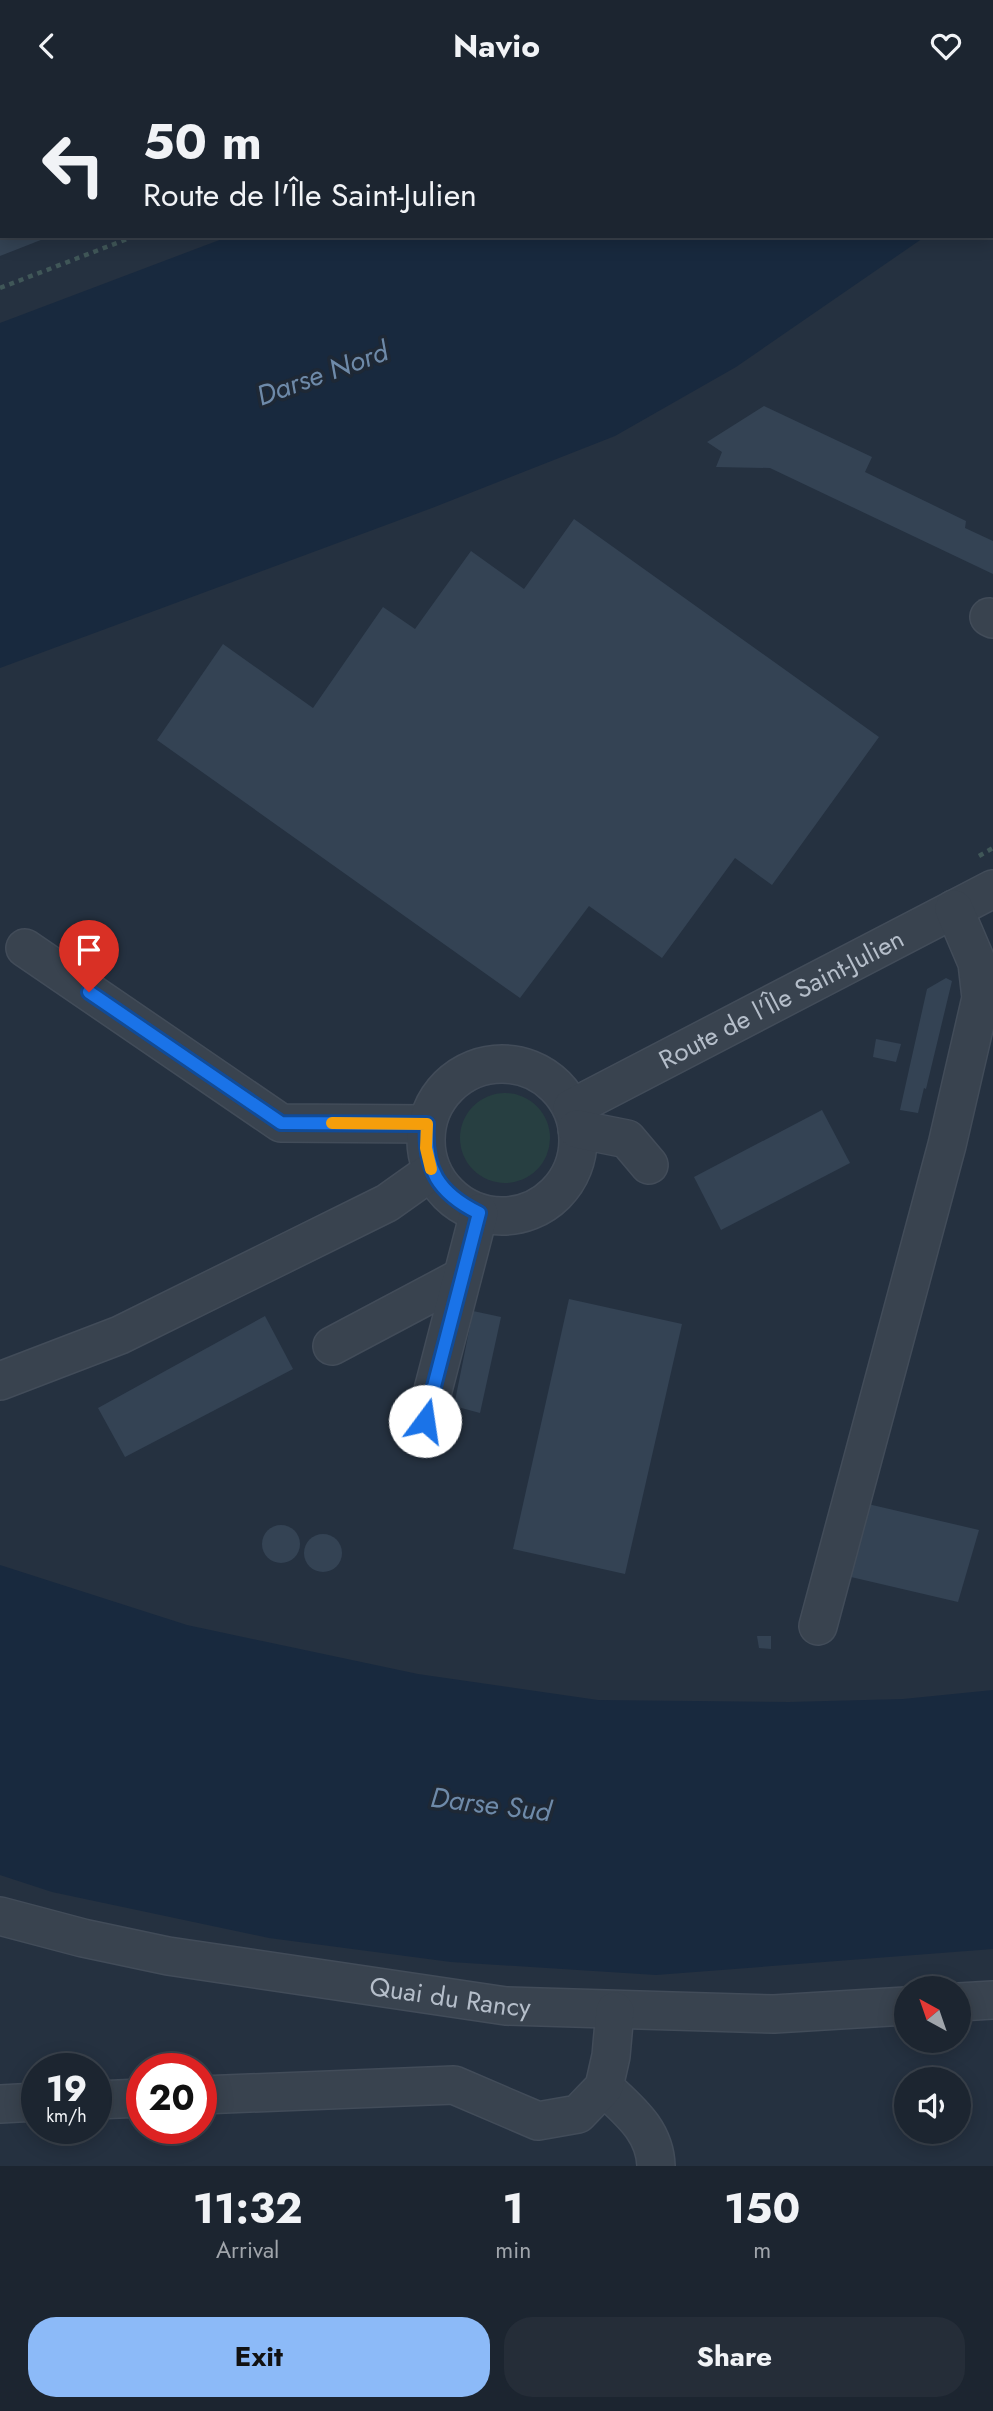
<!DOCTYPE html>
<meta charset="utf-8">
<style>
:root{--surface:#1c2530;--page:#252d38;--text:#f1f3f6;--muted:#a0a5ab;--line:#3a424c;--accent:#8cbaf8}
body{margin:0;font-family:Jost,sans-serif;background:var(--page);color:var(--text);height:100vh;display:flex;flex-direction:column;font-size:26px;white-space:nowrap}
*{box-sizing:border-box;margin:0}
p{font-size:23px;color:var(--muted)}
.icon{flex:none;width:38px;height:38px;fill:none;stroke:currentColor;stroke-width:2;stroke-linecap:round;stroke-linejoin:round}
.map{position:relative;height:2075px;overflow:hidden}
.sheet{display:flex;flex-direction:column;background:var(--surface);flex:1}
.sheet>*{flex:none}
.top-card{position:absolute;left:0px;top:0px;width:994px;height:147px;box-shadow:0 4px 18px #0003,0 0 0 2px var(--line);background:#1c2530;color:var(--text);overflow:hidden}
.needle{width:46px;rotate:320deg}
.controls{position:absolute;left:894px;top:1885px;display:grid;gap:14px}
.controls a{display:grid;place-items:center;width:77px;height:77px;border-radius:50%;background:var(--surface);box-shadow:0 4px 18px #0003,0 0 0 2px var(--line);font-size:35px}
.speed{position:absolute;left:21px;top:1962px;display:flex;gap:14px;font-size:35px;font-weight:700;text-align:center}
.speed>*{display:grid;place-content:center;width:91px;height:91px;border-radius:50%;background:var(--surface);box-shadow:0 4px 18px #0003,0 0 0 2px var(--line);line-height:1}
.speed small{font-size:18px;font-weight:400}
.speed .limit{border:10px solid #d22;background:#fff;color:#111}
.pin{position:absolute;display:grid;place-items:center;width:60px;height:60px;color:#fff;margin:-72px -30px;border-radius:50% 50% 50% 0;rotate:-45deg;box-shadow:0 0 7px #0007}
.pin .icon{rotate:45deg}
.me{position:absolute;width:77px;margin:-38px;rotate:14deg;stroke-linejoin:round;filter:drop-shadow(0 0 5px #0008)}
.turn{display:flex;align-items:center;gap:24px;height:147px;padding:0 28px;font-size:32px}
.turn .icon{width:91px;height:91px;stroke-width:2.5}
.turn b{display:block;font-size:49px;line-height:60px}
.eta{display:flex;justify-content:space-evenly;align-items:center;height:119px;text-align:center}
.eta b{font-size:42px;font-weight:700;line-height:49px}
.button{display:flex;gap:14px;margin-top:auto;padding:14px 28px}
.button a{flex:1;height:80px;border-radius:28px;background:var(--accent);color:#111;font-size:28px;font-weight:700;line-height:80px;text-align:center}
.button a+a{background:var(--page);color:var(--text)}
header{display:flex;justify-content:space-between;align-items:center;height:91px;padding:0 28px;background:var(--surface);font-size:32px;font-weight:700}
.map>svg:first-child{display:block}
.green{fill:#273f41}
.water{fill:#18293e}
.building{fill:#344354}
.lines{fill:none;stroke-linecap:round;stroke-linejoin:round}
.minor-casing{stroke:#424c59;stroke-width:40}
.path{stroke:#405758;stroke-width:4.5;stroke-dasharray:5 5;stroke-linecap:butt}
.minor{stroke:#39434f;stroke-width:37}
.route-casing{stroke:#114b97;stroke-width:18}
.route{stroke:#1a73e8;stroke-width:12}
.slow{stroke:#f59e0b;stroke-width:12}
.labels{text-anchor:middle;stroke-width:7;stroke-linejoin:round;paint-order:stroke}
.street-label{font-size:26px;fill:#b5beca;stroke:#1e2835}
.water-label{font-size:28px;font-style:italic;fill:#6e8aa9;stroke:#1e2835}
</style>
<header><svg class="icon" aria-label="back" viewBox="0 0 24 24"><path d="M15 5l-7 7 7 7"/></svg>Navio<svg class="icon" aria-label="heart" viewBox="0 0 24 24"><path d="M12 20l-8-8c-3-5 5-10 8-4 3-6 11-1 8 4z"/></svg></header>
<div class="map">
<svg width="993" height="2075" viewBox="0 0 993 2075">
<rect width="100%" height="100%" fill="#253140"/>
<circle class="green" cx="505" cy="1047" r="45"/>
<g class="water">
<path d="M 530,0 L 993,0 L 993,99 L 992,2 L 527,2 Z"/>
<path d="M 230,145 L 926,145 L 736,276 L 615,345 L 432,417 L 0,577 L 0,232 Z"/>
<path d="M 0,1474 L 187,1534 L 418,1583 L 598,1609 L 789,1611 L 903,1608 L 993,1599 L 993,1858 L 656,1884 L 451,1871 L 269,1847 L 52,1801 L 0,1784 Z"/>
</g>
<g class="building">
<path d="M 0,145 L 51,145 L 0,165 Z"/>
<path d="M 764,315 L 872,366 L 865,381 L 966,430 L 965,437 L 993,450 L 993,483 L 770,377 L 716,376 L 722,361 L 707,351 Z"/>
<path d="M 574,428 L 879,646 L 772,794 L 735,767 L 662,867 L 589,815 L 520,907 L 157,649 L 223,553 L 313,617 L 383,516 L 415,538 L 471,460 L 524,498 Z"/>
<path d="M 946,887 L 952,890 L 926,998 L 924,997 L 918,1022 L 900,1019 L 927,898 Z"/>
<path d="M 876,948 L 901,953 L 896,971 L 873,966 Z"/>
<path d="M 822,1019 L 850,1072 L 721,1139 L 694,1086 Z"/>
<path d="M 569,1208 L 682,1233 L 625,1483 L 513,1458 Z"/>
<path d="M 473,1220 L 501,1226 L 480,1322 L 454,1315 Z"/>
<path d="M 265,1225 L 293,1278 L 125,1366 L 98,1317 Z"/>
<path d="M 868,1413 L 979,1439 L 958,1511 L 851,1486 Z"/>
<circle cx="281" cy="1453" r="19"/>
<circle cx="323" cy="1462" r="19"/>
<path d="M 757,1545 L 771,1545 L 771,1558 L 759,1557 Z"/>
</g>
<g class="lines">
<defs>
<g id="minor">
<path d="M 989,526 L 993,528"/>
<path d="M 25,857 L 281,1032 L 427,1033"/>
<circle cx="502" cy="1049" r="76"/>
<path id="s1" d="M 572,1017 L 993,798"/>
<path d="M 577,1038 L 627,1048 L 649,1074"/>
<path d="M 332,1255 L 462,1186"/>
<path d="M 0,1290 L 120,1244 L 387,1112 L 432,1080"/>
<path d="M 425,1330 L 479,1122"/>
<path d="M 818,1535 L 947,1054 L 981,907 L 977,872 L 954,818"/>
<path id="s2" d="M 0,1825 L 83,1847 L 168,1865 L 506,1915 L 774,1923 L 906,1915"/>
<path d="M 959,1911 L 993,1909"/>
<path d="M 604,1996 C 628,2019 655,2039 656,2075"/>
<path d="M 201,2004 L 454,1994 L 538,2030 L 578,2023 L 604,1996 L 611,1965 L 615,1920"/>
<path d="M 96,2009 L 142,2007"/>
<path d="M 0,2013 L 37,2011"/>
</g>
</defs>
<use href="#minor" class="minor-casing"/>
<g class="path">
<path d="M 451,2 L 454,0"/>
<path d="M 0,197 L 135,145"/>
<path d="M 979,765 L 993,757"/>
</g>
<use href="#minor" class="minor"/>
</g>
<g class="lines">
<defs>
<path id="route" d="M 89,901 L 281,1032 L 427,1033 C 424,1078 438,1102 479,1122 L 425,1330"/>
</defs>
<use href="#route" class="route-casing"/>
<use href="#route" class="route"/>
<path class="slow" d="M 332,1032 L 427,1033 L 426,1057 L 431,1078"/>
</g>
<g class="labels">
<g class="street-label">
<text dy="9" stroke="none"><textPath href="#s1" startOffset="236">Route de l'Île Saint-Julien</textPath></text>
<text dy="9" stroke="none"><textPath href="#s2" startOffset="458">Quai du Rancy</textPath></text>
</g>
<g class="water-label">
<text transform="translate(322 282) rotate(-20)" y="10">Darse Nord</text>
<text transform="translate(491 1713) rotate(7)" y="10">Darse Sud</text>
</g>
</g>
</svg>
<div class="controls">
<a><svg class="needle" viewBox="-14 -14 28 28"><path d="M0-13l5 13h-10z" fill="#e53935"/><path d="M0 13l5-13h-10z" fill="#a0a5ab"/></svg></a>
<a><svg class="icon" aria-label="sound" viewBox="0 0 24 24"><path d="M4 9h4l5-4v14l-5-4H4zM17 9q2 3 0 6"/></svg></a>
</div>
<div class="speed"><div>19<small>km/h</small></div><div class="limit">20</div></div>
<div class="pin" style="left:89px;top:901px;background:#d93025"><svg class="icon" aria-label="arrive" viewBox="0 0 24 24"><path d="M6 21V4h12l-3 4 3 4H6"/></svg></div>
<svg class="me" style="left:425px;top:1330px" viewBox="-20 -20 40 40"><circle r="19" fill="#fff"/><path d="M0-13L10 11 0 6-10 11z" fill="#1a73e8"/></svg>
<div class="top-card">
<div class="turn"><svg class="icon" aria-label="left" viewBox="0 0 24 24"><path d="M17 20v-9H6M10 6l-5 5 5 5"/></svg><div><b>50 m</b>Route de l'Île Saint-Julien</div></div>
</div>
</div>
<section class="sheet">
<div class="eta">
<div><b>11:32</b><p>Arrival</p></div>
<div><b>1</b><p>min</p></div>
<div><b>150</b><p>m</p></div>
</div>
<div class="button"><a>Exit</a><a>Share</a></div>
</section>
